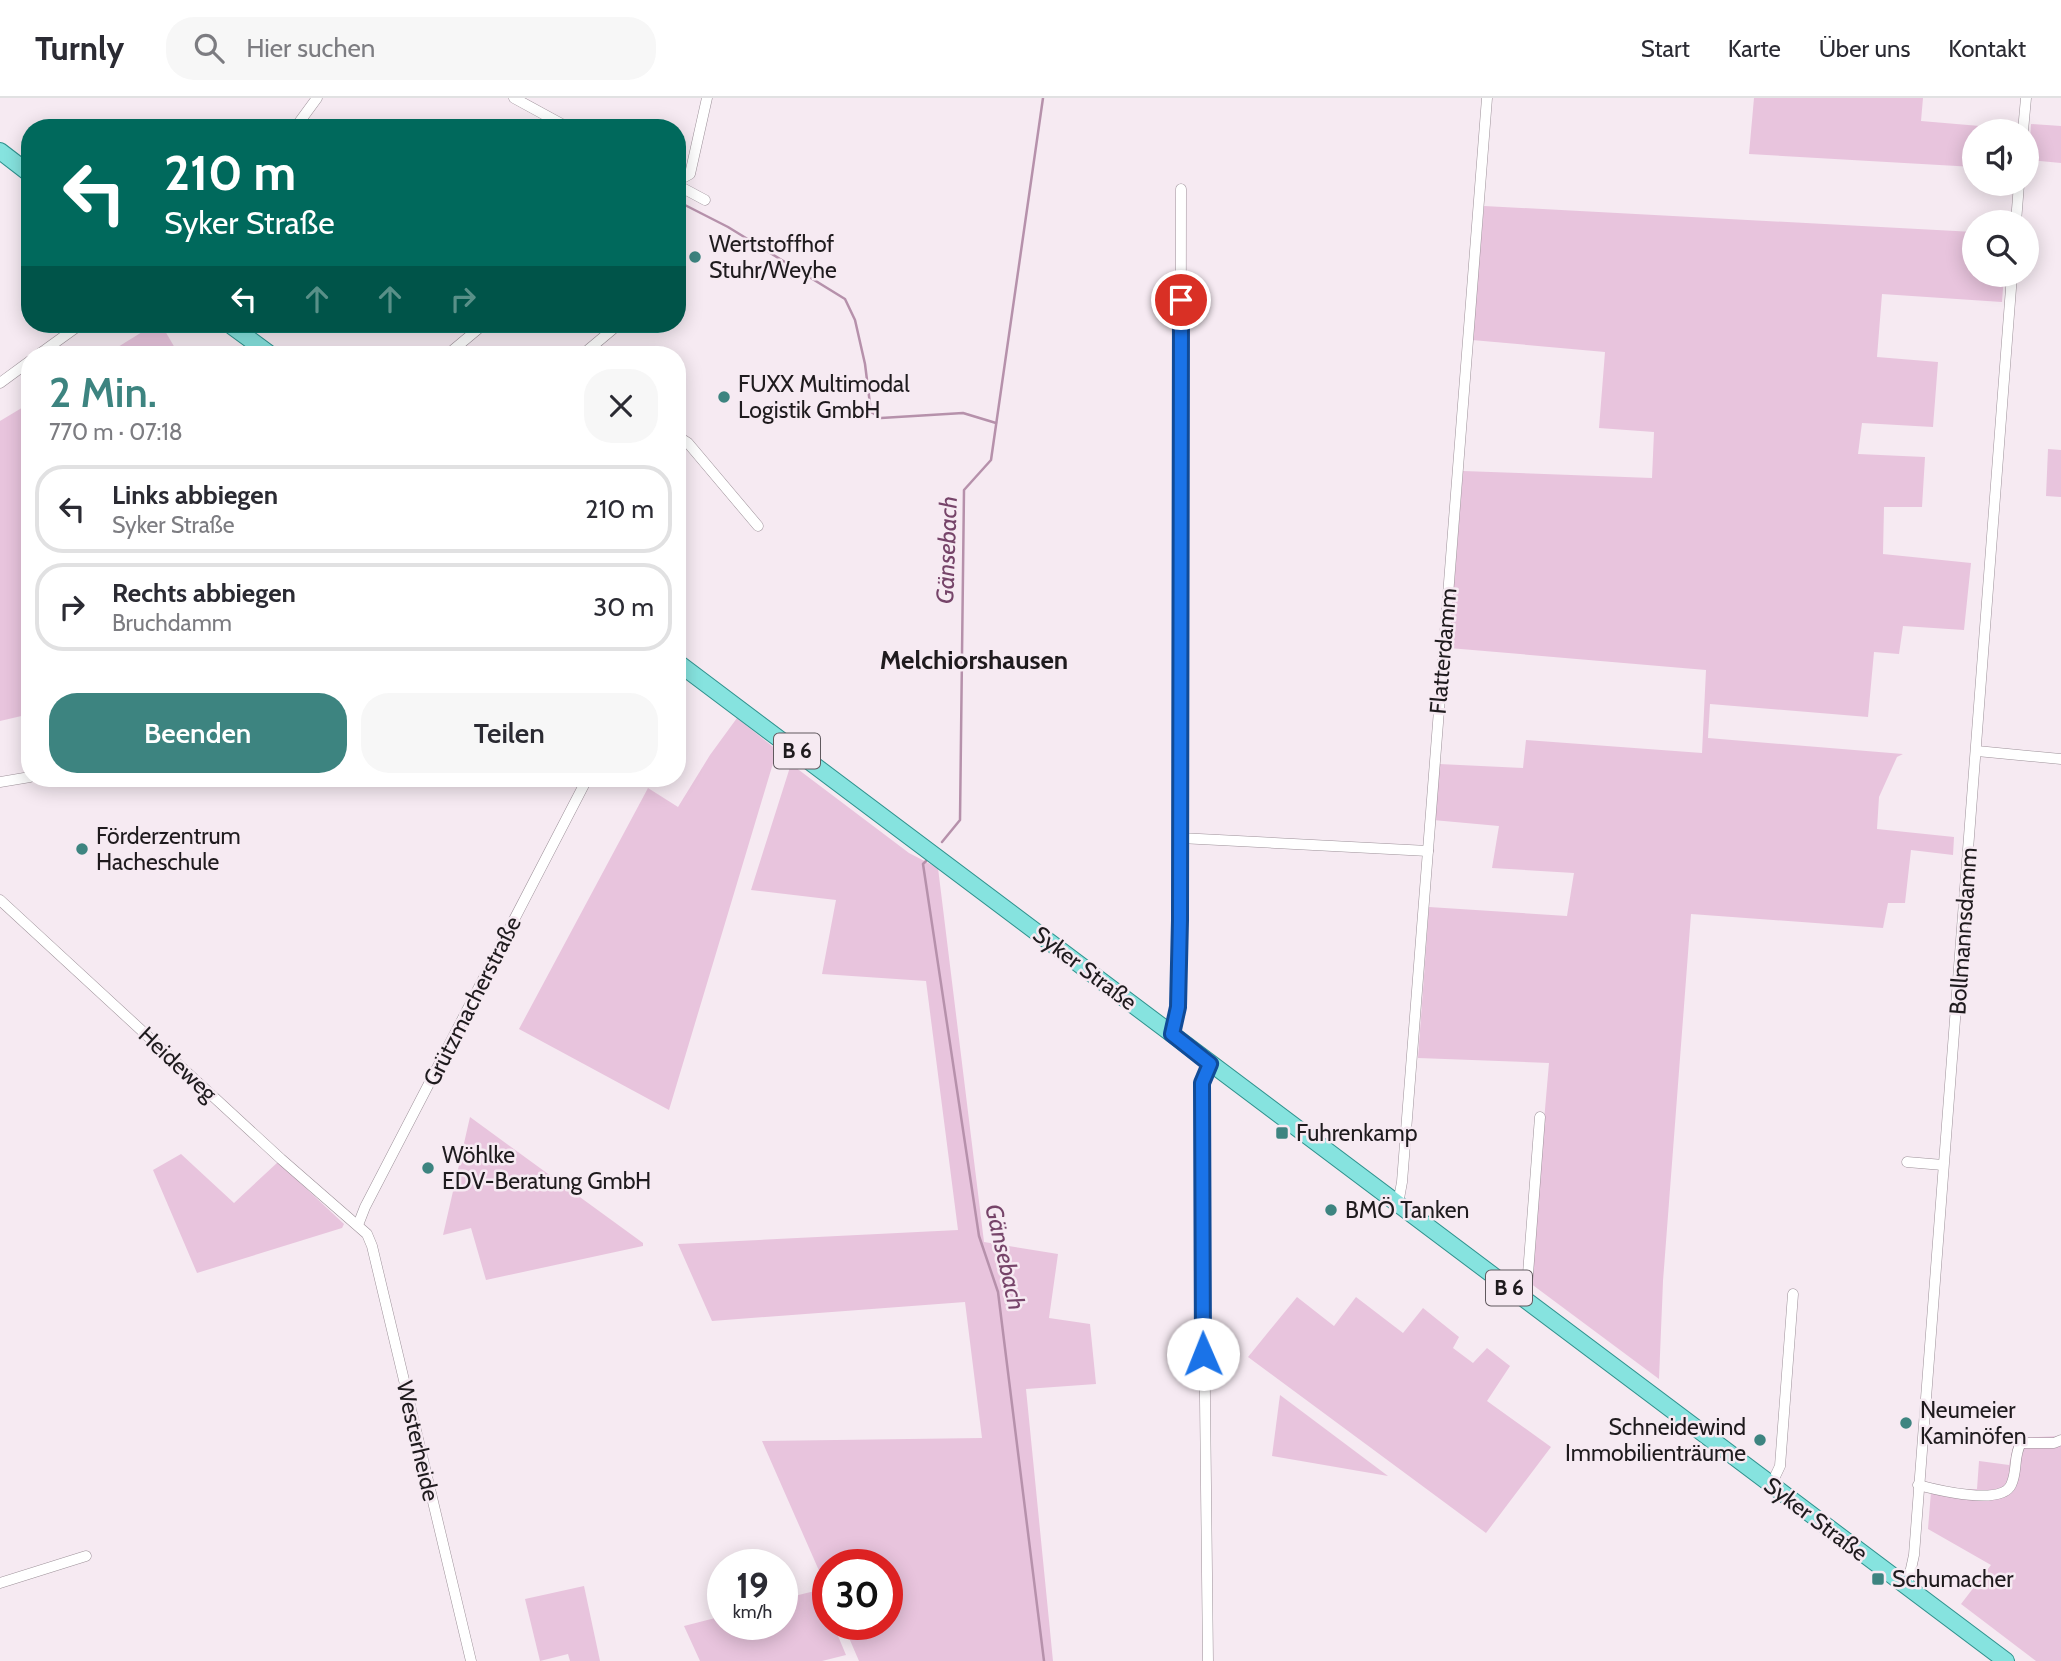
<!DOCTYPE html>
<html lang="de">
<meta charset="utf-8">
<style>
:root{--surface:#fff;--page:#f7f7f7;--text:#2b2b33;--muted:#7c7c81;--line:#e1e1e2;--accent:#3d8480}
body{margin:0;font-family:Cabin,sans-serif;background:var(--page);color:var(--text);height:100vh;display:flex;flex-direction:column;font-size:26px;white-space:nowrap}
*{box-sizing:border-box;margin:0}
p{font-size:23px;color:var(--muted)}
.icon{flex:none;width:38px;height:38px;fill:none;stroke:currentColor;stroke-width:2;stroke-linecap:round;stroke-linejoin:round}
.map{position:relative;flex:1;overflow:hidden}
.panel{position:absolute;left:21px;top:248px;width:665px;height:441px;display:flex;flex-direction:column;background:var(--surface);border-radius:28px;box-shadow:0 4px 18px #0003}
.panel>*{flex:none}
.hud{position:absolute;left:21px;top:21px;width:665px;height:214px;border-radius:28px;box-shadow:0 4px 18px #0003;background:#00695c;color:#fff;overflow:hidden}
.tools{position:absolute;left:1962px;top:21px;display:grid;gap:14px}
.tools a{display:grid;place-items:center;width:77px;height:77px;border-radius:50%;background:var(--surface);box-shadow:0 4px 18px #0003;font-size:35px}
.speed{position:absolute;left:707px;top:1451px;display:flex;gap:14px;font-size:35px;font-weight:700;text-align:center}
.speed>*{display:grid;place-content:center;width:91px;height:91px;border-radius:50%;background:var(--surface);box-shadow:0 4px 18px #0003;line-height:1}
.speed small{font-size:18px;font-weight:400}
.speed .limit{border:10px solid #d22;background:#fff;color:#111}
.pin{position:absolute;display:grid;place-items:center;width:60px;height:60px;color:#fff;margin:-30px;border:4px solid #fff;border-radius:50%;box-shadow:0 2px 7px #0007}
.me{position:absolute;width:77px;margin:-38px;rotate:359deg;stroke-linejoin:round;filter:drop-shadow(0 0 5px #0008)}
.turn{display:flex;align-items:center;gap:24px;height:147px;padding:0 28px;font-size:32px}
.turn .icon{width:91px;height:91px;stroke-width:2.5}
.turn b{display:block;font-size:49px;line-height:60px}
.lanes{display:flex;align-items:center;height:66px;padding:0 28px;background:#0003;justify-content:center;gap:35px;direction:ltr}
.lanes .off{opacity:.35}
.round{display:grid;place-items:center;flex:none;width:74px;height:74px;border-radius:28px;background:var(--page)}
.overview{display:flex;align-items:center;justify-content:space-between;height:119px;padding:0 28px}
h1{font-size:42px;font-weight:600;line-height:52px;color:var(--accent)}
.button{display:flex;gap:14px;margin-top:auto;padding:14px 28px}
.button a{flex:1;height:80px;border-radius:28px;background:var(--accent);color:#fff;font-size:28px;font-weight:600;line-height:80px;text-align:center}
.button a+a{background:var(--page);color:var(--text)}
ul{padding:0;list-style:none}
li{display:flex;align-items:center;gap:21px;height:88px;margin:0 14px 10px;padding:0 14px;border:4px solid var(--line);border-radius:28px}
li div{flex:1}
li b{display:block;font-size:26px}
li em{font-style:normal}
header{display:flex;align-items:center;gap:42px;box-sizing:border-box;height:98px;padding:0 35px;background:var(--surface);border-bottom:2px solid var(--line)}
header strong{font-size:33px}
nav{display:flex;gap:38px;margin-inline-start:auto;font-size:24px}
.search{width:490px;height:63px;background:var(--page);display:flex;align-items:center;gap:18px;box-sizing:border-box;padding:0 24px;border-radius:28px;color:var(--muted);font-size:26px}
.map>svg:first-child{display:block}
.green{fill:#e8c4dd}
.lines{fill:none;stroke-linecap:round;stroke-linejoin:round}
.stream{stroke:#b691ab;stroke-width:2.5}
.minor-casing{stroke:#9d9199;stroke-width:11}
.primary-casing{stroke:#2e918d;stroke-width:18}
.minor{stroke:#fff;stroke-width:10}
.primary{stroke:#86e3df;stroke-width:16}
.route-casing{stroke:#114b97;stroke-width:18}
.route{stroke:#1a73e8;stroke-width:12}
.poi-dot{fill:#3d8480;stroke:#f6eaf2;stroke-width:2.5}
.labels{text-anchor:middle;stroke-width:5;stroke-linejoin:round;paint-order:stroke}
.shield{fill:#f6eaf2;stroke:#60595e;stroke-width:2}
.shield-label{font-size:21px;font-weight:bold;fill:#1f1b1e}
.poi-label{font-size:23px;fill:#1f1b1e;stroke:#f6eaf2;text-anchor:start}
.street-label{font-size:23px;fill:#1f1b1e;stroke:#f6eaf2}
.water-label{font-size:24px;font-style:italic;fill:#764469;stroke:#f6eaf2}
.quarter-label{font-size:26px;font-weight:bold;fill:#1f1b1e;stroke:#f6eaf2}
</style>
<header>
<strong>Turnly</strong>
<div class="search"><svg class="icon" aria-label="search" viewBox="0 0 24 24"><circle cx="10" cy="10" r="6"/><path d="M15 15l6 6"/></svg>Hier suchen</div>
<nav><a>Start</a><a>Karte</a><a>Über uns</a><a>Kontakt</a></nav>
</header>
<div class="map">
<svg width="2061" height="1563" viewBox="0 0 2061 1563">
<rect width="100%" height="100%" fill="#f6eaf2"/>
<g class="green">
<path d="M 1754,0 L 1923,0 L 1921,23 L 2015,31 L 2015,33 L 1974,33 L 1974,69 L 1749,56 Z"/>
<path d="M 2031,26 L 2061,28 L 2061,65 L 2029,62 Z"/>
<path d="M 1484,108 L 1974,134 L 1974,177 L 2004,177 L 2002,204 L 1882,196 L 1877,259 L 1938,264 L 1933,329 L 1862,325 L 1858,356 L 1925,359 L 1922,409 L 1884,409 L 1883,456 L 1971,465 L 1964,532 L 1903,528 L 1899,556 L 1874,554 L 1868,619 L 1710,606 L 1708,640 L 1903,656 L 1897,659 L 1879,699 L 1877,731 L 1954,739 L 1953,757 L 1911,752 L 1905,805 L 1888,805 L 1883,830 L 1691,816 L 1663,1183 L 1659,1281 L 1530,1185 L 1549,965 L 1418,960 L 1429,809 L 1567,818 L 1574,775 L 1492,770 L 1499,728 L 1433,722 L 1439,666 L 1523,670 L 1526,642 L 1702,655 L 1706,572 L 1449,550 L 1463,373 L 1652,380 L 1654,334 L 1599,330 L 1605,254 L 1472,242 Z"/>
<path d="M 155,226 L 161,226 L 179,257 L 105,257 Z"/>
<path d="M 30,305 L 30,616 L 0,623 L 0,323 Z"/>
<path d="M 2048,351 L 2061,352 L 2061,399 L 2046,398 Z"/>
<path d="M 737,620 L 777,652 L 669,1012 L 519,931 L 648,690 L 678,709 L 710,657 Z"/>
<path d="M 791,666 L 909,755 L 938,770 L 984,1144 L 1058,1156 L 1049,1220 L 1090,1226 L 1096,1286 L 1026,1291 L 1053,1563 L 859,1563 L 843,1526 L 887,1526 L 887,1466 L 828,1466 L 828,1493 L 762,1343 L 982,1340 L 965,1204 L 712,1223 L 678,1146 L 958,1132 L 926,883 L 822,876 L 836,802 L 751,792 Z"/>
<path d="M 470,1019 L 643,1145 L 643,1148 L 486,1182 L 471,1130 L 443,1137 Z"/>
<path d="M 181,1056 L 234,1105 L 278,1064 L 344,1126 L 342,1130 L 197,1175 L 153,1072 Z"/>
<path d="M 1297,1199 L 1334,1228 L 1356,1199 L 1403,1235 L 1423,1210 L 1459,1239 L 1453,1250 L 1473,1265 L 1487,1250 L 1510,1268 L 1487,1303 L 1551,1349 L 1486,1435 L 1248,1259 Z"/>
<path d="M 1280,1297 L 1388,1378 L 1272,1358 Z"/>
<path d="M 2061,1338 L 2061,1563 L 2036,1563 L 1961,1506 L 1991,1467 L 1928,1431 L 1931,1394 L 1977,1391 L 1979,1363 L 2009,1367 L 2015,1340 Z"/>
<path d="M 584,1488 L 600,1563 L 570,1563 L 568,1556 L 540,1563 L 525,1501 Z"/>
<path d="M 819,1492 L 828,1513 L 828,1526 L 833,1526 L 846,1557 L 822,1563 L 700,1563 L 684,1528 L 723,1518 L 723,1526 L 782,1526 L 782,1501 Z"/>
</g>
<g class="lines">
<g class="stream">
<path d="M 677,103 L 728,129 L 845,201 L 855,222 L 865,266 L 871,314 L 881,320 L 963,315 L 996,325"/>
<path d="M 942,744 L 960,722 L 964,392 L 991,362 L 1043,0"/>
<path d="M 926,763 L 923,766 L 979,1138 L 998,1194 L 1044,1563"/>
</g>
<defs>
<g id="minor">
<path d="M 514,0 L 569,30"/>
<path d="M 295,30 L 317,0"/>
<path d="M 2023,33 L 2026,0"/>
<path d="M 677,83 L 690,76 L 707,0"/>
<path d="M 677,87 L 705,102"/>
<path d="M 2016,124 L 2019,86"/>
<path d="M 38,257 L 81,226"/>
<path d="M 447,257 L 484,226"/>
<path d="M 582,257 L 619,226"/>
<path d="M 0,285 L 30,263"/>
<path d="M 677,338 L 688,345 L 758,428"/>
<path d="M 1977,653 L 2061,661"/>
<path d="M 0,684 L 30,679"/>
<path d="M 1180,740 L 1428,753"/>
<path d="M 0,802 L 281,1061 L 367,1136 L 372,1148 L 471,1563"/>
<path d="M 1172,936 L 1178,909 L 1180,822 L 1181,91"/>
<path d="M 1907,1064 L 1943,1067"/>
<path d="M 1398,1106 L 1402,1084 L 1487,0"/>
<path d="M 358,1127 L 365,1109 L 587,681"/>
<path d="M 1526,1202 L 1540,1019"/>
<path d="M 1771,1387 L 1780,1368 L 1793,1196"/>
<path d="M 1918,1387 C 1937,1392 2001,1408 2011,1387 C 2018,1373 2013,1358 2021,1345 L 2054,1345 L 2061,1342"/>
<path d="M 0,1485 L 86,1458"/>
<path d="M 1907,1489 L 1914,1457 L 2012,177"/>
<path d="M 1208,1563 L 1202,1037 L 1202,985 L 1211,966"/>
</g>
<g id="primary">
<path d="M 0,53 L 30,76"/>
<path d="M 229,226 L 271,257"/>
<path d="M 677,564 L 2006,1563"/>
</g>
</defs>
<use href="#minor" class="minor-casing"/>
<use href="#primary" class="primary-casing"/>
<use href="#minor" class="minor"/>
<use href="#primary" class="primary"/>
</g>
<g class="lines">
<defs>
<path id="route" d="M 1181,202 L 1180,822 L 1178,909 L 1172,936 L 1210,966 L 1202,985 L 1203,1256"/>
</defs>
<use href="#route" class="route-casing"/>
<use href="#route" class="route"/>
</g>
<g class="poi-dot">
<circle cx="695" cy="159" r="7"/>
<circle cx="724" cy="299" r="7"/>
<circle cx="82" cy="751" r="7"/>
<rect x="1275" y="1028" width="14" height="14" rx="3.5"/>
<circle cx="428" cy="1070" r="7"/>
<circle cx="1331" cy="1112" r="7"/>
<circle cx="1906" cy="1325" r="7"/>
<circle cx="1760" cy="1342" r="7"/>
<rect x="1871" y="1474" width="14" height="14" rx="3.5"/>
</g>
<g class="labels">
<g class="shield">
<rect x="774" y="635.5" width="46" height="35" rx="5"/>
<rect x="1486" y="1172.5" width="46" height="35" rx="5"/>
</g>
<g class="shield-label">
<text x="797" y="660">B 6</text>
<text x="1509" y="1197">B 6</text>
</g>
<g class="poi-label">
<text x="709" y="154">Wertstoffhof<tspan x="709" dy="26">Stuhr/Weyhe</tspan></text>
<text x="738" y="294">FUXX Multimodal<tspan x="738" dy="26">Logistik GmbH</tspan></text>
<text x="96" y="746">Förderzentrum<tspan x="96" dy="26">Hacheschule</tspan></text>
<text x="1296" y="1043">Fuhrenkamp</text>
<text x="442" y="1065">Wöhlke<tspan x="442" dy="26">EDV-Beratung GmbH</tspan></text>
<text x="1345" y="1120">BMÖ Tanken</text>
<text x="1920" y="1320">Neumeier<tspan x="1920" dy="26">Kaminöfen</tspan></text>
<text x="1746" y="1337" text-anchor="end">Schneidewind<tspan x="1746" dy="26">Immobilienträume</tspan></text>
<text x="1892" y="1489">Schumacher</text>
</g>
<g class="street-label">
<text transform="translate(1443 553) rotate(-85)" y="8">Flatterdamm</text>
<text transform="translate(1963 833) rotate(-86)" y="8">Bollmannsdamm</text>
<text transform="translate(1085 870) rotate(37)" y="8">Syker Straße</text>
<text transform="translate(472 903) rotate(-63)" y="8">Grützmacherstraße</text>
<text transform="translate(178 966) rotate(43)" y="8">Heideweg</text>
<text transform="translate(418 1343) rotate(77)" y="8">Westerheide</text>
<text transform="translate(1816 1421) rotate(37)" y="8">Syker Straße</text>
</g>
<g class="water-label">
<text transform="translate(947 452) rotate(-88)" y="8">Gänsebach</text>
<text transform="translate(1005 1159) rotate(77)" y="8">Gänsebach</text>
</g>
<g class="quarter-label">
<text x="974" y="571">Melchiorshausen</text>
</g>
</g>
</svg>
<div class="tools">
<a><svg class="icon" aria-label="sound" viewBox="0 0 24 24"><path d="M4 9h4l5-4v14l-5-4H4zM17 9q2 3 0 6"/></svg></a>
<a><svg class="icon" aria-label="search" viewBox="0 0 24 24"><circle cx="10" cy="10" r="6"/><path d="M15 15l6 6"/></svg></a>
</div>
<div class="speed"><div>19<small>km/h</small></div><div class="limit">30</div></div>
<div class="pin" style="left:1181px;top:202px;background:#d93025"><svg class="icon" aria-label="arrive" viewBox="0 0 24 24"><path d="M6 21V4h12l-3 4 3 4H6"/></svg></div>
<svg class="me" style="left:1203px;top:1256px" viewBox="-20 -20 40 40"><circle r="19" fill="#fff"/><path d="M0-13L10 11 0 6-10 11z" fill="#1a73e8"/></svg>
<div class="hud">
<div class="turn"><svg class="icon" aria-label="left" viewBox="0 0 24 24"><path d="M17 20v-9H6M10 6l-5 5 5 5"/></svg><div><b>210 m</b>Syker Straße</div></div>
<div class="lanes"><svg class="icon" aria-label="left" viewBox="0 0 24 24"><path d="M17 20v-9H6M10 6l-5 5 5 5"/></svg><svg class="icon off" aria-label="ahead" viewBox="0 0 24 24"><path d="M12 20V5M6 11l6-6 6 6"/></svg><svg class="icon off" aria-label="ahead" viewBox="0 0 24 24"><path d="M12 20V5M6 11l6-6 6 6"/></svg><svg class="icon off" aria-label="right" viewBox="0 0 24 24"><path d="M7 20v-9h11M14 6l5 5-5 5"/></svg></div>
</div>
<section class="panel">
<div class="overview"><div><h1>2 Min.</h1><p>770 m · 07:18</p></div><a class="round"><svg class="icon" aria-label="close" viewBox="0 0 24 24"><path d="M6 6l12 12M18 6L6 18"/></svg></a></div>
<ul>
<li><svg class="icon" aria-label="left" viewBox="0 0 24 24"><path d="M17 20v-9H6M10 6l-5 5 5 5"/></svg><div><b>Links abbiegen</b><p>Syker Straße</p></div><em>210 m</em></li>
<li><svg class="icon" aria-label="right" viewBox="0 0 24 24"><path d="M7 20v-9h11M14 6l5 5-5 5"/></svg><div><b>Rechts abbiegen</b><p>Bruchdamm</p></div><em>30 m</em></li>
</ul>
<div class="button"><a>Beenden</a><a>Teilen</a></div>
</section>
</div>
